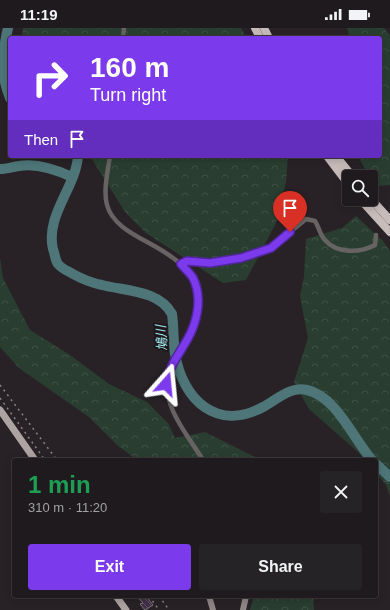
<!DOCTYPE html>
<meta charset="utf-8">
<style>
:root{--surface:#1e1a1d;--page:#262326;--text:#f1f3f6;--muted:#a1a1a4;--line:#3c383b;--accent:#7c3aed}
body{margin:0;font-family:Helvetica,"Noto Sans JP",sans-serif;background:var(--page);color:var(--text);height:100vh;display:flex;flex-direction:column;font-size:15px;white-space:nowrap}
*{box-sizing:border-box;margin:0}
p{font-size:13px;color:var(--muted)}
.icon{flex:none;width:22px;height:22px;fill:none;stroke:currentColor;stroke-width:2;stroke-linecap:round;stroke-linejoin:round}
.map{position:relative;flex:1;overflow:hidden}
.drawer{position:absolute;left:12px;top:430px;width:366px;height:140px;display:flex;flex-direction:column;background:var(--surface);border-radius:4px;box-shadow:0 2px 10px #0003,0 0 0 1px var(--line)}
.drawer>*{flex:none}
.top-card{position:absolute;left:8px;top:8px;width:374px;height:122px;border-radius:4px;box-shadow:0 2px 10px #0003,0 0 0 1px var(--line);background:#7c3aed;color:#fff;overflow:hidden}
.controls{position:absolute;left:342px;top:142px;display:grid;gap:8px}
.controls a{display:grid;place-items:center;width:36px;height:36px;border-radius:4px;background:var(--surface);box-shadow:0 2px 10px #0003,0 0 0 1px var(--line);font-size:20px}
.pin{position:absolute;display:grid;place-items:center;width:34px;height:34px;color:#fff;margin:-41px -17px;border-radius:50% 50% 50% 0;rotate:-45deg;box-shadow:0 0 4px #0007}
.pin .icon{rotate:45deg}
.me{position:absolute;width:44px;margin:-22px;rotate:18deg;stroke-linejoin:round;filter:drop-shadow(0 0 3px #0008)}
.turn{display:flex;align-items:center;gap:14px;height:84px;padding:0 16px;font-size:18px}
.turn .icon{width:52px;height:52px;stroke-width:2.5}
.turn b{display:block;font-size:28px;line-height:34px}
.then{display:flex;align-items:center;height:38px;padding:0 16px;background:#0003;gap:8px;font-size:15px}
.round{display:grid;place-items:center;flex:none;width:42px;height:42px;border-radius:4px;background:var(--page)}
.headline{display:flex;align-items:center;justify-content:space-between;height:68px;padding:0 16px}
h1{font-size:24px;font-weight:700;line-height:30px;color:#1e9e55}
.cta{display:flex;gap:8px;margin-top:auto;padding:8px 16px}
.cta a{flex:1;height:46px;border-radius:4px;background:var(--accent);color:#fff;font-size:16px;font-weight:700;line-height:46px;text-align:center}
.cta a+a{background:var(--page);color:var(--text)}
.status{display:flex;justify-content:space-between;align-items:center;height:28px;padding:0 20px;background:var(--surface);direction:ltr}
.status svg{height:11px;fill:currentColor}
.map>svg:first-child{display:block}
.forest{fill:url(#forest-crowns)}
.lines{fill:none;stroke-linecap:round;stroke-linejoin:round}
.river{stroke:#4e7679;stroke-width:10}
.building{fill:url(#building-back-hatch);stroke:#7c767d}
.street{stroke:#686363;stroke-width:4.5}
.secondary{stroke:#8f8786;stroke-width:6}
.primary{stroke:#ada3a2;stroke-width:7}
.highway{stroke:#c8bcbb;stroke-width:8}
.rail{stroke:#8a8589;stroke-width:1.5;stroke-dasharray:2 4;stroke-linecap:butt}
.route-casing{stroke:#51269a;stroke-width:10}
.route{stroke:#7c3aed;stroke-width:7}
.labels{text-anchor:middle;stroke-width:4;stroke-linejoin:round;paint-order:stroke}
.water-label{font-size:13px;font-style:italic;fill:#a2eff4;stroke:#1e181d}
</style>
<div class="status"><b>11:19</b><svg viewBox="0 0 49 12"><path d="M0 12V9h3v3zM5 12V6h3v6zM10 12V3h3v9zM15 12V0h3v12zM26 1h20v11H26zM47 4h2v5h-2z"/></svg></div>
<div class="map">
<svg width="390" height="582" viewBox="0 0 390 582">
<defs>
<pattern id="forest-crowns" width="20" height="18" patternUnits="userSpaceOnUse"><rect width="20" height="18" fill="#293e31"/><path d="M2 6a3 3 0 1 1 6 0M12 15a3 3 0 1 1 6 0" fill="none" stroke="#3e5145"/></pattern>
<pattern id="building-back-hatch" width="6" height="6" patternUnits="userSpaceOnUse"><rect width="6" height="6" fill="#423046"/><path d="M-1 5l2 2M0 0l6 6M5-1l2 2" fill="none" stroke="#5e4e61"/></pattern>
</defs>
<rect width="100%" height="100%" fill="#282227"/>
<g class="forest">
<path d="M 23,0 L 241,0 L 246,10 L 22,10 Z"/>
<path d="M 347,0 L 384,0 L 390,8 L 390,157 L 378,158 L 365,141 L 358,128 L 380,128 L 380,10 L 350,10 Z"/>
<path d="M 90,128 L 288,128 L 286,154 L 276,195 L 246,252 L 223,255 L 146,205 L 125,184 Z"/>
<path d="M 356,188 L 383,213 L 390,223 L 390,468 L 386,457 L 376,445 L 376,432 L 365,432 L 358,424 L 309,381 L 294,354 L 308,310 L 300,268 L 304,249 L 306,211 L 342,200 Z"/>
<path d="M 0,230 L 3,250 L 30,302 L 70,327 L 109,356 L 147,374 L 168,395 L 175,410 L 205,404 L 261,432 L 137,432 L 117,417 L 89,389 L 19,340 L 0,319 Z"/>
<path d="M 254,568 L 313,568 L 314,582 L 250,582 Z"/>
</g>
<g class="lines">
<g class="river">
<path d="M 8,0 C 2,25 0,46 10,70"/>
<path d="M 78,128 C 76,159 45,188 53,221 C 55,226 55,232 58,236 C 62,241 68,243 73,246 C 82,251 92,255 102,257 C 125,263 159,262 172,286 C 174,299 173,313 175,326 C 183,372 217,404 263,379 C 277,372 289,358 307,362 C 336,368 354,412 372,432"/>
<path d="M 0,141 C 7,141 12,139 19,138 C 36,135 57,142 72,149"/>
<path d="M 376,436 L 390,449"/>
</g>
</g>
<path class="building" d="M 137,568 L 146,568 L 153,577 L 145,582 L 140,576 L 143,575 Z"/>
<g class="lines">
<g class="street">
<path d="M 123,10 L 124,0"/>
<path d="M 110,128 C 108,142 103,163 107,177 C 118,218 198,216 197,275 C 197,281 198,288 196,293 C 189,312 176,329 167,347 C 163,380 187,406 203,432"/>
<path d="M 181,236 L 187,233 L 210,235 L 241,230 L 271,220 L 306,191 L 315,193 C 319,199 320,207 325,212 C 337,226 360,225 375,217 L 376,207"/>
</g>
<g class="secondary">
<path d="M 209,568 L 213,582"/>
<path d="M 243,582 L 246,568"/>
</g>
<g class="primary">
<path d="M 0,382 L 35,432"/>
<path d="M 116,568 L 126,582"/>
</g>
<g class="highway">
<path d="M 255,0 L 260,10"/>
<path d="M 264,0 L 269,10"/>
<path d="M 327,128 L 349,157"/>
<path d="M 336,128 L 353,149"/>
<path d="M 360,171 L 390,204"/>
<path d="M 371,171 L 390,192"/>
</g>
<g class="rail">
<path d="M 0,357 L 57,432"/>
<path d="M 0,370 L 45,432"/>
<path d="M 149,568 L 159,582"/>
<path d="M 159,568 L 169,582"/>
</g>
</g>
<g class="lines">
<defs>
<path id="route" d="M 166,356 C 168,340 179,326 187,312 C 197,295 203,270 193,250 C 190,245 185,241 181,236 L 187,233 L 210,235 L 241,230 L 271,220 L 290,204"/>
</defs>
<use href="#route" class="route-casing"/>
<use href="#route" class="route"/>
</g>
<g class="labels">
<g class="water-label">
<text transform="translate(161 310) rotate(-94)" y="5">鳩川</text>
</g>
</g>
</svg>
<div class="controls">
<a><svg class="icon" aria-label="search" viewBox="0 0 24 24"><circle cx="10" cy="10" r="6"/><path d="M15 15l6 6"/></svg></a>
</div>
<div class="pin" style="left:290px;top:204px;background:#d93025"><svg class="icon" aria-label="arrive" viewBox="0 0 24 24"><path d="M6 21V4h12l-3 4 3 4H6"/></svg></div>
<svg class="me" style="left:166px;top:356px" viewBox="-20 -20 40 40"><path d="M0-17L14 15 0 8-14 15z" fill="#7c3aed" stroke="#fff" stroke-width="4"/></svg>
<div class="top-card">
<div class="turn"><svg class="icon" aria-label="right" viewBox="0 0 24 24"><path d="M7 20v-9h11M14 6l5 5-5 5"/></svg><div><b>160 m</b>Turn right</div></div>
<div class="then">Then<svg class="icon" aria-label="arrive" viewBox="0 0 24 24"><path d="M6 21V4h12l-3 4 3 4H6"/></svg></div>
</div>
<section class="drawer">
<div class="headline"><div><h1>1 min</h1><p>310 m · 11:20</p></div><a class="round"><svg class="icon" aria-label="close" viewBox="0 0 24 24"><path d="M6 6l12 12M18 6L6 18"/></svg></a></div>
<div class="cta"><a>Exit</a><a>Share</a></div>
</section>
</div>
